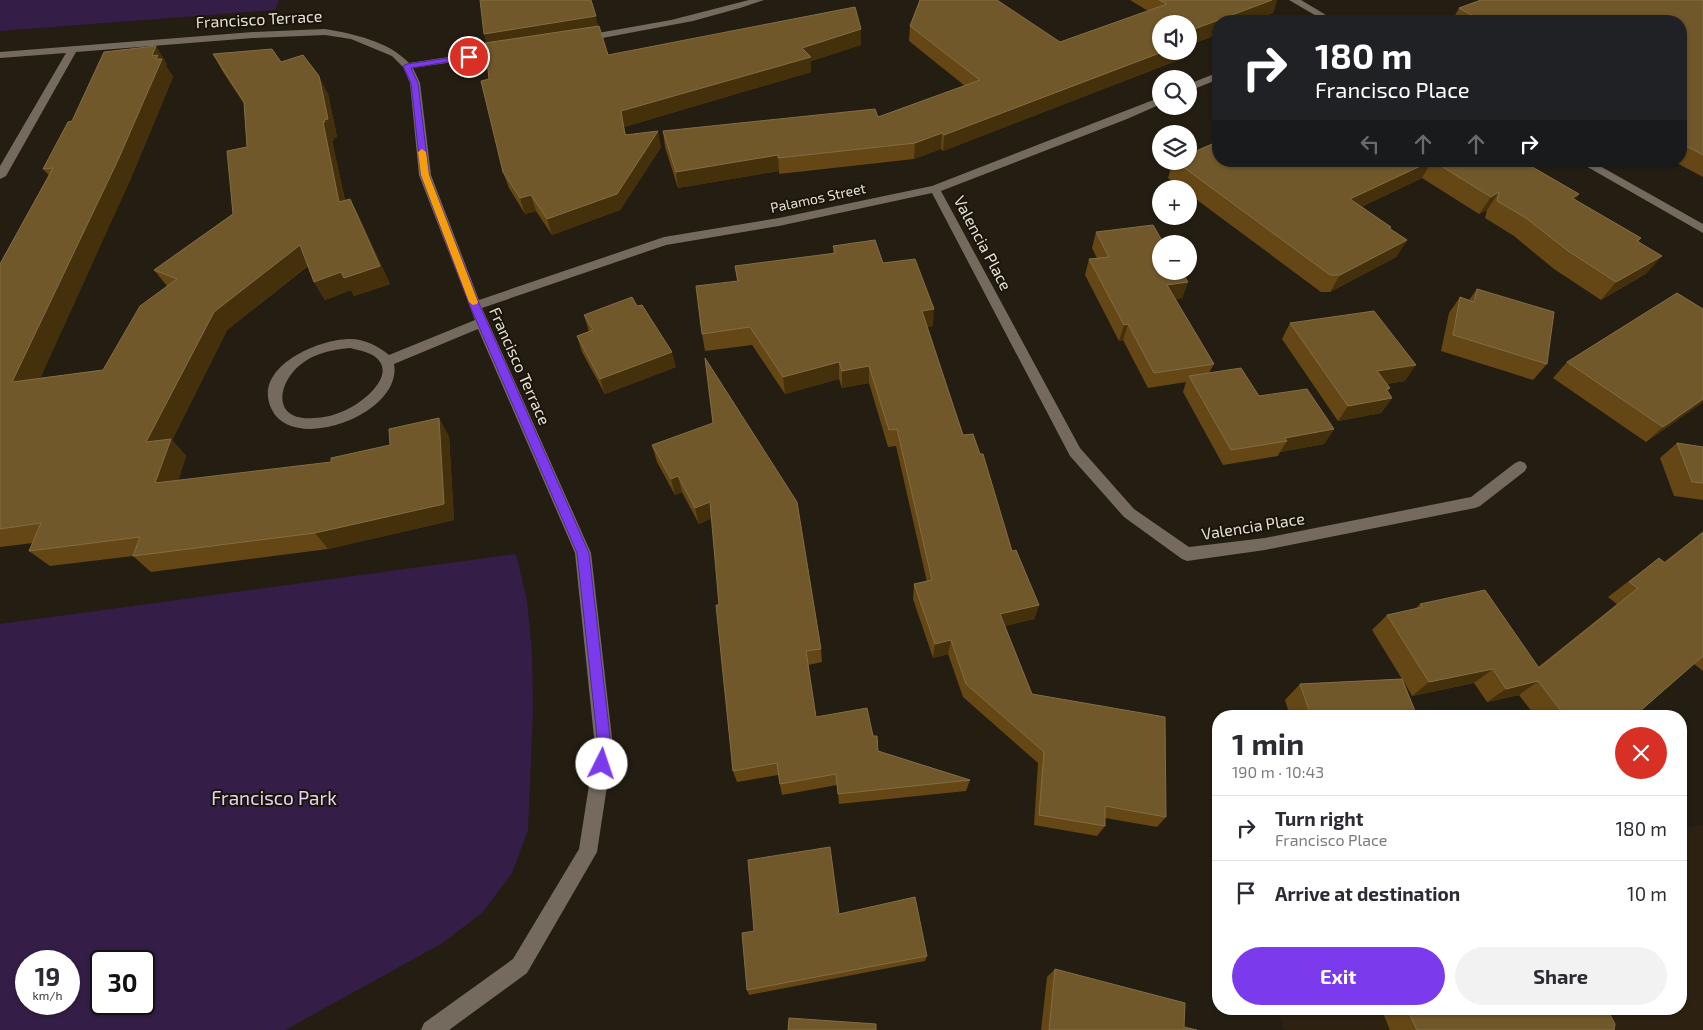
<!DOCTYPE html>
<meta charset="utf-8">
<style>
:root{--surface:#fff;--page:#f2f2f3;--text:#2b2b33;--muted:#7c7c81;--line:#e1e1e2;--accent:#7c3aed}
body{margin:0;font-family:"Exo 2",sans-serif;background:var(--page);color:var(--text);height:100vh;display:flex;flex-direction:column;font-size:19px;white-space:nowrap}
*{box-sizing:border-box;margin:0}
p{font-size:16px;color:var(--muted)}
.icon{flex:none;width:28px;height:28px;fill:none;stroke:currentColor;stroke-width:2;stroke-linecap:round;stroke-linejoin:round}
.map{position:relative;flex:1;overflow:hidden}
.drawer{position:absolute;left:1212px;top:710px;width:475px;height:305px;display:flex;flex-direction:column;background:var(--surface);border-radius:20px;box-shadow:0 1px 4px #0004}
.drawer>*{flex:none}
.top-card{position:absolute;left:1212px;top:15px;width:475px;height:152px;border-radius:20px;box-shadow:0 1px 4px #0004;background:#202124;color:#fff;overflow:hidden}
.buttons{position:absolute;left:1152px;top:15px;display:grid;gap:10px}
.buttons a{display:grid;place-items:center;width:45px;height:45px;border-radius:50%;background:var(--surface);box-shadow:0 1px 4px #0004;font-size:25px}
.speed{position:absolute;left:15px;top:950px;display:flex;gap:10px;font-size:25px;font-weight:700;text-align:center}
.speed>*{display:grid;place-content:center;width:65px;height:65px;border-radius:50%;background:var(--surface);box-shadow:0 1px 4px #0004;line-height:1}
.speed small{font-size:12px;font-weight:400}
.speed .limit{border:2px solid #111;border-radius:8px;background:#fff;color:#111}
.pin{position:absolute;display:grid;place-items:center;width:42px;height:42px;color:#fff;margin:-21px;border:2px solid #fff;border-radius:50%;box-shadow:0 1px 5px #0007}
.me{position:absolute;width:55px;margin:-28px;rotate:4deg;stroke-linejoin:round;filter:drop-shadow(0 0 4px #0008)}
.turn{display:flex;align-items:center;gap:18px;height:105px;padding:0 20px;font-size:22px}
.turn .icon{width:65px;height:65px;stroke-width:2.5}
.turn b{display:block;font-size:35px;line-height:42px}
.lanes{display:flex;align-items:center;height:48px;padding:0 20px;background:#0003;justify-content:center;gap:25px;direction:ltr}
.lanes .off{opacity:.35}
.round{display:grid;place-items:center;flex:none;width:52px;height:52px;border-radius:26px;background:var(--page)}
.head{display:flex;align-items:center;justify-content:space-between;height:85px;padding:0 20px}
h1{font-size:30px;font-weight:700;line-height:38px}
.action{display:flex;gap:10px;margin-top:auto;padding:10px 20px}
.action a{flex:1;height:58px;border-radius:30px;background:var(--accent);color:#fff;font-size:20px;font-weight:700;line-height:58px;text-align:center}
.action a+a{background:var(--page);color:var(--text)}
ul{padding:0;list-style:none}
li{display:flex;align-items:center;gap:15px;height:65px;padding:0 20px;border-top:1px solid var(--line)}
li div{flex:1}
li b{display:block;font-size:19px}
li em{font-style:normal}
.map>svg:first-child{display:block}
.built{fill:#2d2111}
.green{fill:#341d47;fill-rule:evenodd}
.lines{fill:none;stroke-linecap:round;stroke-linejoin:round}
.street{fill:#746b5e;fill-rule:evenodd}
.wall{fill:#644715}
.shaded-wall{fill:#44300b}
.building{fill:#71582a;stroke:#836d45}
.route{fill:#7c3aed;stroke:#51269a}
.slow{fill:#f59e0b}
.labels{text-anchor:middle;stroke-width:4;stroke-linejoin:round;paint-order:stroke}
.far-street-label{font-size:14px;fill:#e4dfd8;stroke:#1b1409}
.street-label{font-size:16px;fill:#e4dfd8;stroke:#1b1409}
.near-park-label{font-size:19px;fill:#e3d2f5;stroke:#1b1409}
</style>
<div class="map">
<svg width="1703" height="1030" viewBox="0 0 1703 1030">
<rect width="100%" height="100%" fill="#241d12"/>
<path class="built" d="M 1703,825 L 1703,1030 L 1284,1030 L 1276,1009 L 1681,1009 L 1681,829 Z"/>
<g class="green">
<path d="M 0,0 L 279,0 L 275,10 L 0,31 Z"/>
<path d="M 516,554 L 527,601 L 532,652 L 533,709 L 528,830 L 512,873 L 482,913 L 441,944 L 285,1030 L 0,1030 L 0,624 ZM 26,961 L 69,961 L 69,1004 L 26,1004 ZM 101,961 L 144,961 L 144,1004 L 101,1004 Z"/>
</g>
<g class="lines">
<g class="street">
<path d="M 749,0 L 764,0 L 740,8 L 693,21 L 581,42 L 576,39 L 581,36 L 671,20 Z"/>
<path d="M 1289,0 L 1301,0 L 1336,21 L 1325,21 Z"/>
<path d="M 325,29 C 354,34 388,41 409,63 L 507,48 L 512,51 L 507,54 L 413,68 L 420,83 L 431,175 L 479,300 L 664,237 L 779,218 L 932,186 L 1161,97 L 1161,104 L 1127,119 L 941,191 L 1080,448 L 1134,509 L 1189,547 L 1265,538 L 1471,497 L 1515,463 L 1520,461 L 1525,463 L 1527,467 L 1525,471 L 1480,506 L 1475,508 L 1265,550 L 1187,561 L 1182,559 L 1124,517 L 1070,456 L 932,193 L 779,226 L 666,245 L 482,308 L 591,553 L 613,747 L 597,852 L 527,973 L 449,1030 L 421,1030 L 424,1023 L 513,959 L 579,849 L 595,747 L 575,553 L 478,329 L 394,364 C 403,414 294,454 272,410 C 251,369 315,340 348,339 C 362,338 379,346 389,355 L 475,320 L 419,175 L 410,83 L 403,67 L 392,56 L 351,39 L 325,35 L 253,38 L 76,52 L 6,176 L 0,179 L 0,166 L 66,53 L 0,58 L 0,52 L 253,32 ZM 350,348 C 360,351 374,352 380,362 C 392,380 360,404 346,410 C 335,415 324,418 313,418 C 273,421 276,385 300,365 C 314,353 332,350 350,348 Z"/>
<path d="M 1219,72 L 1219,79 L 1189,91 L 1189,84 Z"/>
<path d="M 1577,161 L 1591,161 L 1703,224 L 1703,233 Z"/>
</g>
</g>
<g class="wall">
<path d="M 1130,0 L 1277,0 L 1273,13 L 1251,21 L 1219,21 L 1219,34 L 1189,45 L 1189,24 L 1161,51 L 1184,51 L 1181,59 L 943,151 L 941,149 L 914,159 L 779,174 L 779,171 L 678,188 L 665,147 L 663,131 L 878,117 L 965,86 L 909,41 L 910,26 L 1060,42 L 1148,11 Z"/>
<path d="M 1703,0 L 1703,177 L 1673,161 L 1681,161 L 1681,21 L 1452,21 L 1459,8 Z"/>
<path d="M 598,26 L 608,55 L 861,29 L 861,45 L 811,61 L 811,72 L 624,127 L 626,135 L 661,147 L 620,210 L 552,235 L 536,211 L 525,214 L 509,188 L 503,172 L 489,79 L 487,43 L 484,34 Z"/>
<path d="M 213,54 L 281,62 L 328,94 L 337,137 L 333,138 L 334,140 L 332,141 L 345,200 L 350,199 L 359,217 L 390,284 L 354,296 L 351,290 L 325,300 L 314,282 L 308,266 L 227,330 L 172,440 L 186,456 L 178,481 L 331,462 L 449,436 L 454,520 L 328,549 L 151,572 L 133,556 L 50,566 L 29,551 L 33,543 L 0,547 L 0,264 L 49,175 L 43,169 L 72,121 L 167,64 L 166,66 L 173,77 L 131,178 L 40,378 L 103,370 L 167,286 L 154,270 L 233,214 L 247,147 L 244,104 L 223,72 Z"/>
<path d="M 1173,161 L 1522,161 L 1579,194 L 1575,200 L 1641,238 L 1638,242 L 1647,273 L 1601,300 L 1554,269 L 1514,236 L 1485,218 L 1487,210 L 1479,214 L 1422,178 L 1361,207 L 1391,227 L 1390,229 L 1407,240 L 1396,257 L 1330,292 L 1321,292 L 1189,194 L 1189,189 L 1182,189 L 1168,178 Z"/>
<path d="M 1096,232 L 1188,282 L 1182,298 L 1175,299 L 1214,364 L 1209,373 L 1334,429 L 1324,444 L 1280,452 L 1278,456 L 1223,465 L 1183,392 L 1186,382 L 1148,388 L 1123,340 L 1119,341 L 1085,275 L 1089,259 L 1097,258 L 1092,248 Z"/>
<path d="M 833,246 L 883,263 L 933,326 L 927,327 L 963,435 L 980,454 L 1012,551 L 1039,605 L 1034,619 L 1005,626 L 1032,694 L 1166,817 L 1157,827 L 1105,818 L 1105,826 L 1097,836 L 1034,825 L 1038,763 L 963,697 L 948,654 L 933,658 L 913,599 L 914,584 L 927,582 L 896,446 L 888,447 L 869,383 L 842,388 L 839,379 L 785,394 L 752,345 L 705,351 L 702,334 L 737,281 L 735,266 L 833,254 Z"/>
<path d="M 1477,289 L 1547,364 L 1533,380 L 1441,351 L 1449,313 L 1460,297 L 1469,300 Z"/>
<path d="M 1703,309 L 1703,402 L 1646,442 L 1553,378 L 1567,362 Z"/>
<path d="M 584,315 L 676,367 L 605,394 L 582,352 L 577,336 L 589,332 Z"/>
<path d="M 1290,323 L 1405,381 L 1386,384 L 1390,388 L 1388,391 L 1392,398 L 1381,413 L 1338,421 L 1282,339 Z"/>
<path d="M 1677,443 L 1703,447 L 1703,500 L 1674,496 L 1660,458 Z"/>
<path d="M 652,445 L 821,649 L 822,662 L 808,665 L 816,717 L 873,736 L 878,751 L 970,780 L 966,791 L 839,804 L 837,785 L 782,795 L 778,775 L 737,782 L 733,771 L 712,518 L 699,524 L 682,492 L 675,495 L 657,462 Z"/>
<path d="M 1703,532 L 1703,671 L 1694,664 L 1633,716 L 1535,716 L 1519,695 L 1487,702 L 1474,683 L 1412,696 L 1403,680 L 1417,716 L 1290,716 L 1285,700 L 1300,684 L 1402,679 L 1372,630 L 1387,615 L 1415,609 L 1420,604 L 1538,667 L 1617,604 L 1608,597 L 1659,558 L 1664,562 Z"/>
<path d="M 839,914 L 927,956 L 925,961 L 749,995 L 747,990 Z"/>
<path d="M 1055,969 L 1184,1027 L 1197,1030 L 1041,1030 L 1047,977 Z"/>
<path d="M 1381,1009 L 1607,1009 L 1614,1030 L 1390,1030 Z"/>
</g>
<g class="shaded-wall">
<path d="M 1272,0 L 1277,0 L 1273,13 L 1251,21 L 1219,21 L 1219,34 L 1189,45 L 1189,31 Z"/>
<path d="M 596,16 L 599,32 L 489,50 L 484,34 Z"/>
<path d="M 861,29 L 861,45 L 811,61 L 811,72 L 624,127 L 621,111 L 802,48 Z"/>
<path d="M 156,46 L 167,64 L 166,66 L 173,77 L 131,178 L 31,399 L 12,382 Z"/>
<path d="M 1165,51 L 1184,51 L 1181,59 L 943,151 L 944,135 Z"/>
<path d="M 319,76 L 328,94 L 337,137 L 333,138 L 334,140 L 332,141 L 349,220 L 339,202 L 323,122 Z"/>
<path d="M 658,131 L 661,147 L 620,210 L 552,235 L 547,219 Z"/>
<path d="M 942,133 L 941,149 L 914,159 L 915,143 Z"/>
<path d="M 778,155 L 779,171 L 678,188 L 676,172 Z"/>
<path d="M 1432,161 L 1422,178 L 1341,216 L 1350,199 Z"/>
<path d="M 1499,192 L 1487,210 L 1479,214 L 1491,197 Z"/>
<path d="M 1579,194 L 1566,212 L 1572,198 Z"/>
<path d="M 531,195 L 536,211 L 525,214 L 520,198 Z"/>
<path d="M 350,199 L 359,217 L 390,284 L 354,296 L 351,290 L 325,300 L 314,282 Z"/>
<path d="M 1407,240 L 1396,257 L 1330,292 L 1340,275 Z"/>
<path d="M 300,245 L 311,263 L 227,330 L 172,440 L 186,456 L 172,500 L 155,483 L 146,442 L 214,312 Z"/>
<path d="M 1662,256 L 1647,273 L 1601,300 L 1616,282 Z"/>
<path d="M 1188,282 L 1182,298 L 1162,301 L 1167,285 Z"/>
<path d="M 934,309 L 933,326 L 920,328 L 922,311 Z"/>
<path d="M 1128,324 L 1123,340 L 1119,341 L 1124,325 Z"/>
<path d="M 672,352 L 676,367 L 605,394 L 600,379 Z"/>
<path d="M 839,362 L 839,379 L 785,394 L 783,377 Z"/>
<path d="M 1416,365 L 1405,381 L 1367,387 L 1377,371 Z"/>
<path d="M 869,366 L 869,383 L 842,388 L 842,371 Z"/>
<path d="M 1392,398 L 1381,413 L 1338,421 L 1348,406 Z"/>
<path d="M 1703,399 L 1703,402 L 1646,442 L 1663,427 Z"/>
<path d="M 439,418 L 449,436 L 454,520 L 328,549 L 315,533 Z"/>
<path d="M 1334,429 L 1324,444 L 1280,452 L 1287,441 L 1285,438 Z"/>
<path d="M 678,476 L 682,492 L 675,495 L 671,479 Z"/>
<path d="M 710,502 L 714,517 L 699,524 L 695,508 Z"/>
<path d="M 1039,605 L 1034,619 L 996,628 L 1000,614 Z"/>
<path d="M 951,640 L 948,654 L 933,658 L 935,644 Z"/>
<path d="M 1493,669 L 1474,683 L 1412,696 L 1429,682 Z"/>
<path d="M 1538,681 L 1519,695 L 1487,702 L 1506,689 Z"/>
</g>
<g class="building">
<path d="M 480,0 L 591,0 L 596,16 L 484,34 Z"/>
<path d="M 920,0 L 997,0 L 1060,42 L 1167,4 L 1159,0 L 1272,0 L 1189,31 L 1189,24 L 1161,24 L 1161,51 L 1165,51 L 944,135 L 942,133 L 915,143 L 778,158 L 778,155 L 676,172 L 663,131 L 875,109 L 878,117 L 980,80 L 910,26 Z"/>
<path d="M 1481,0 L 1703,0 L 1703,155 L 1681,143 L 1681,21 L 1482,21 L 1459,8 Z"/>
<path d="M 855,7 L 861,29 L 802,48 L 811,57 L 621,111 L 625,135 L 658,131 L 617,194 L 547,219 L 531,195 L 520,198 L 503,172 L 481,81 L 489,79 L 485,43 L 599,26 L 608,55 Z"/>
<path d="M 156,46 L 152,56 L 158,55 L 156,59 L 162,59 L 118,160 L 12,382 L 103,370 L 140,306 L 177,279 L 154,270 L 233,214 L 227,151 L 247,147 L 244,102 L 213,54 L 272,49 L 281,62 L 303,55 L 319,76 L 328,119 L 324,120 L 325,122 L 323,122 L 339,202 L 350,199 L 380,266 L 344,278 L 341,272 L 314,282 L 300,245 L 214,312 L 146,442 L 171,439 L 155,483 L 331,462 L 331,458 L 390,445 L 389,429 L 439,418 L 444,504 L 315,533 L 133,556 L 140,537 L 29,551 L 41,523 L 0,529 L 0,264 L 53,168 L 43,169 L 68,122 L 72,121 L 104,52 Z"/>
<path d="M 1219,141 L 1219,161 L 1431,161 L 1350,199 L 1391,227 L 1389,228 L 1407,240 L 1340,275 L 1330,275 L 1175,161 L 1189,161 L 1189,154 Z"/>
<path d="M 1433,161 L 1522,161 L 1579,194 L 1572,198 L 1641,238 L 1637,241 L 1662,256 L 1616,282 L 1568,251 L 1526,218 L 1497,201 L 1499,192 L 1491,197 Z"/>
<path d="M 1153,225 L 1164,244 L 1161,244 L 1161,271 L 1181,271 L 1188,282 L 1167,285 L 1214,364 L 1154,373 L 1128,324 L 1124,325 L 1089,259 L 1109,257 L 1096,232 Z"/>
<path d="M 875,240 L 883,263 L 915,259 L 934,309 L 922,311 L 963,435 L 973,434 L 980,454 L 983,454 L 1012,551 L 1016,550 L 1039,605 L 1000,614 L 1032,694 L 1165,717 L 1166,817 L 1105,806 L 1105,826 L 1039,815 L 1044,752 L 966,684 L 951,640 L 935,644 L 914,584 L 932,580 L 897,429 L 889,430 L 869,366 L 842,371 L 839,362 L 783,377 L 750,327 L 702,334 L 696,286 L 738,281 L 735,266 L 836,253 L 833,246 Z"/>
<path d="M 1477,289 L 1554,312 L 1547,364 L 1453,335 L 1460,297 L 1474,302 Z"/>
<path d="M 1677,293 L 1703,309 L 1703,399 L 1663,427 L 1567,362 Z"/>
<path d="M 632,297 L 637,306 L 642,305 L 672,352 L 600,379 L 577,336 L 593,330 L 584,315 Z"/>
<path d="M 1374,311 L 1416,365 L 1377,371 L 1390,388 L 1386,389 L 1392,398 L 1348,406 L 1290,323 Z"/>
<path d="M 705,358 L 797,502 L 821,649 L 806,651 L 816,717 L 867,708 L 873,736 L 877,736 L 878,751 L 970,780 L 838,794 L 836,774 L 780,784 L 777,763 L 733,771 L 716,605 L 719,605 L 710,502 L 695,508 L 678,476 L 671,479 L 652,445 L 713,423 Z"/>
<path d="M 1241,368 L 1259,396 L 1307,389 L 1334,429 L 1285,438 L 1287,441 L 1231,450 L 1189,376 Z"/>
<path d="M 1677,443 L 1703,447 L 1703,483 L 1692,482 Z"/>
<path d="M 1703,532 L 1703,656 L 1639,712 L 1627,716 L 1565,716 L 1538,681 L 1506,689 L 1493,669 L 1429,682 L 1387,615 L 1423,607 L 1420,604 L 1485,590 L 1539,668 L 1638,588 L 1629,582 L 1659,558 L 1665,563 Z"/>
<path d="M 1402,679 L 1417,716 L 1311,716 L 1300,684 Z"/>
<path d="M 830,847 L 839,914 L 915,897 L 927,956 L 747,990 L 742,933 L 754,931 L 748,860 Z"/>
<path d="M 1055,969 L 1185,1003 L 1184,1027 L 1197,1030 L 1049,1030 Z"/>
<path d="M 1407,1009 L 1607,1009 L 1615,1024 L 1614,1030 L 1417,1030 Z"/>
<path d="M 789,1018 L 876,1024 L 876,1030 L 788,1030 Z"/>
</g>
<path class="route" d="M 469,55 L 472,57 L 471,58 L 411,68 L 418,83 L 429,175 L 480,306 L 589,553 L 611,746 L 607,769 L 602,771 L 597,769 L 595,764 L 598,746 L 577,553 L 470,306 L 421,175 L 411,83 L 403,66 L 407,64 Z"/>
<path class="slow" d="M 422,149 L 426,152 L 429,175 L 478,302 L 477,304 L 473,305 L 469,302 L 421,175 L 418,152 Z"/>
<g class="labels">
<g class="far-street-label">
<text transform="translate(818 198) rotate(-12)" y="5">Palamos Street</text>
</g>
<g class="street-label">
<text transform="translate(259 19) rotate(-3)" y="6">Francisco Terrace</text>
<text transform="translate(983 243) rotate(62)" y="6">Valencia Place</text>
<text transform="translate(520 366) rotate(66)" y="6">Francisco Terrace</text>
<text transform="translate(1253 526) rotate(-9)" y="6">Valencia Place</text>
</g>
<g class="near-park-label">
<text x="274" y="805">Francisco Park</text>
</g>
</g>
</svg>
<div class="buttons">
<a><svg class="icon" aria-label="sound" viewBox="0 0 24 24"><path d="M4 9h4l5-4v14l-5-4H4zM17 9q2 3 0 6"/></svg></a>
<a><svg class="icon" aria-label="search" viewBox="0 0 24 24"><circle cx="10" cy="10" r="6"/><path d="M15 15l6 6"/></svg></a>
<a><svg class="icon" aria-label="layers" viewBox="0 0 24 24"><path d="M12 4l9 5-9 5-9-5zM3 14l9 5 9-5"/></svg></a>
<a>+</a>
<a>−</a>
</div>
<div class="speed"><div>19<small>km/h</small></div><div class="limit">30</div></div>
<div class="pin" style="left:469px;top:57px;background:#d93025"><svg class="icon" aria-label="arrive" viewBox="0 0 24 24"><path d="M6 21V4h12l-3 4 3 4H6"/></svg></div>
<svg class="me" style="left:602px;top:764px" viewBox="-20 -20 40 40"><circle r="19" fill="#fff"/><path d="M0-13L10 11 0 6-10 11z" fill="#7c3aed"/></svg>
<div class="top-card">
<div class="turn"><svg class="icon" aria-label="right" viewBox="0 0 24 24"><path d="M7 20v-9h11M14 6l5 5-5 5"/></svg><div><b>180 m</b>Francisco Place</div></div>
<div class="lanes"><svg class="icon off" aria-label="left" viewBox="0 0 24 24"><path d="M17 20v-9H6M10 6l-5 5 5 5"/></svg><svg class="icon off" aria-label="ahead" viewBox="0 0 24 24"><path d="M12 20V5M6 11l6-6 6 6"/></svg><svg class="icon off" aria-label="ahead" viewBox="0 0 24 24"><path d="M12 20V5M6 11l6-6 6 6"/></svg><svg class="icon" aria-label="right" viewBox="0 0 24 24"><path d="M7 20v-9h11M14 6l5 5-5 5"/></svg></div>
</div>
<section class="drawer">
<div class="head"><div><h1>1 min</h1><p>190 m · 10:43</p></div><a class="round" style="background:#d93025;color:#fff"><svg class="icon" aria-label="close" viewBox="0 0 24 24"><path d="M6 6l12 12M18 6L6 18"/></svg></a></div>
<ul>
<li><svg class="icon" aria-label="right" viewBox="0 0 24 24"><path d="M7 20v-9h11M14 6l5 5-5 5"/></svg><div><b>Turn right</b><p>Francisco Place</p></div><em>180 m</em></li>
<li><svg class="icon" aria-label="arrive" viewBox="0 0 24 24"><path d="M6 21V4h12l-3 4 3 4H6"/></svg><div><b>Arrive at destination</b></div><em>10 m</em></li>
</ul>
<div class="action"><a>Exit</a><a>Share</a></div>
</section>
</div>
